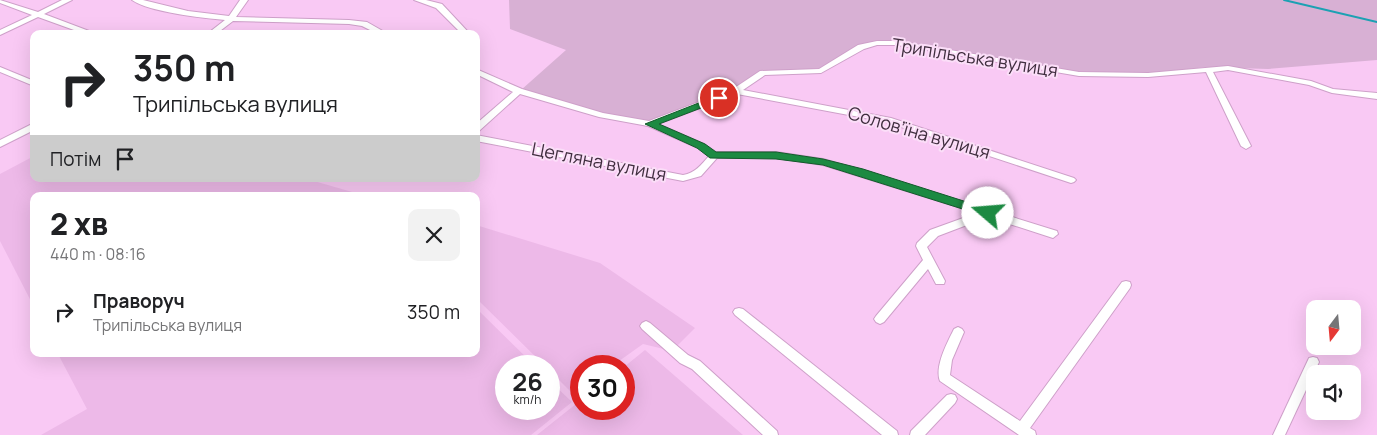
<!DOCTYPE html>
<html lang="uk">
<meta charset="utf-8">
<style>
:root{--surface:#fff;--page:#f2f2f2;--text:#202124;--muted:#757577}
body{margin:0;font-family:Manrope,sans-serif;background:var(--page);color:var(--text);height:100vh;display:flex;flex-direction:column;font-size:19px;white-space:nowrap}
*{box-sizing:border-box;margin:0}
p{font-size:16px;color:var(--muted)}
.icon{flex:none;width:28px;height:28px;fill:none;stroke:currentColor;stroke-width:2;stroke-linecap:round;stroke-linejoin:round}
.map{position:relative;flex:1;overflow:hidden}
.drawer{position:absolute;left:30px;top:192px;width:450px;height:165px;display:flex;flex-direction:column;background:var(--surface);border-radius:10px;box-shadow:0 5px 20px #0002}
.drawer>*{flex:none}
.top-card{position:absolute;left:30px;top:30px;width:450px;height:152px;border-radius:10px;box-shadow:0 5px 20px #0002;background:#fff;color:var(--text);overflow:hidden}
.needle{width:32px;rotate:196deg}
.fabs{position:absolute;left:1306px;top:300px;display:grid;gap:10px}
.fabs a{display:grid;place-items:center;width:55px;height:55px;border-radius:10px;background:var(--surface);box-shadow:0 5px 20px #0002;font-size:25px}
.speed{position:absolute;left:495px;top:355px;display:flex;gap:10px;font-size:25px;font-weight:700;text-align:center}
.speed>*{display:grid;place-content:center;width:65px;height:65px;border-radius:50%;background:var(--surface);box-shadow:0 5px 20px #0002;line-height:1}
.speed small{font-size:12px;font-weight:400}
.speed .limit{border:8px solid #d22;background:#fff;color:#111}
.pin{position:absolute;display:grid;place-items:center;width:42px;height:42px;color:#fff;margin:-21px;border:2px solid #fff;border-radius:50%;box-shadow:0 1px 5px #0007}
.me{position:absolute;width:55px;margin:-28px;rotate:288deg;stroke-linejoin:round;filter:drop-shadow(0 0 4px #0008)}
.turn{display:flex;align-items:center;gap:18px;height:105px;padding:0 20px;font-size:22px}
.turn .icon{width:65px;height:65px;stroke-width:2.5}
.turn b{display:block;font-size:35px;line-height:42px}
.then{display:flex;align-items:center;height:48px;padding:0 20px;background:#0003;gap:10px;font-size:19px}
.round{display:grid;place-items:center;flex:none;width:52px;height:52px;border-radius:10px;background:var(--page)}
.headline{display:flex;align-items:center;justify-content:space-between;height:85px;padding:0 20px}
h1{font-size:30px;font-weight:800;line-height:38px}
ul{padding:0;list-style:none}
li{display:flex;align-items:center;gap:15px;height:70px;padding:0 20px}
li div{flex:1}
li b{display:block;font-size:19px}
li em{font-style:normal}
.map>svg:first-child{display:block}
.built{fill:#edb9e8}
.green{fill:#d8b0d4}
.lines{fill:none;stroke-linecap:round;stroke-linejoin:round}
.stream{stroke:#1ca1b3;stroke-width:2}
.minor-casing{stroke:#cea0c9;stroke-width:2}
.minor{fill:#fff;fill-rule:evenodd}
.route{fill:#1c8a42;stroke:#125a2b}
.labels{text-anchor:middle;stroke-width:4;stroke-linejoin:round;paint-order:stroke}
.street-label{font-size:18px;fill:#402e3f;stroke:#fbdef8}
</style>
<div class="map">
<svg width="1377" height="435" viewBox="0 0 1377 435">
<rect width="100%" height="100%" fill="#f9c9f4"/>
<g class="built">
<path d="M 34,156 L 34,179 L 307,179 L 366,196 L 34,196 L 34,307 L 0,241 L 0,174 Z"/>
<path d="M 476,225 L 600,263 L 695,328 L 672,351 L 643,344 L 612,366 L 581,366 L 581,389 L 573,394 L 549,370 L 549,366 L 545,366 L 476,298 Z"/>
<path d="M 476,308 L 535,366 L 506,366 L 506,409 L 549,409 L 549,380 L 572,402 L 531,435 L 41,435 L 87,409 L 58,354 L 476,354 Z"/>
<path d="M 645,350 L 743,435 L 537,435 L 581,400 L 581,409 L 624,409 L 624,367 Z"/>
</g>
<path class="green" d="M 509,0 L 1377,0 L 1377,60 L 1268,69 L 1206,67 L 1146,74 L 1078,73 L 986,58 L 963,51 L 897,42 L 876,42 L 820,69 L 762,72 L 734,90 L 650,122 L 603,114 L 521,90 L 566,50 L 510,29 Z"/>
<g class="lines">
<path class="stream" d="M 1284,0 L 1377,22"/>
<defs>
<g id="minor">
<path d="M 0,0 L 38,12 L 62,0 L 72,0 L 44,14 L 97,34 L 85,34 L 38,17 L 0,35 L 0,30 L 32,15 L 0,3 Z"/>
<path d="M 132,0 L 143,0 L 188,11 L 229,16 L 240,0 L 248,0 L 236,17 L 349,20 L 367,22 L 388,34 L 378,34 L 362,26 L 349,24 L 233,21 L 216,34 L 207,34 L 225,20 C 203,18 149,12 132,0 Z"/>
<path d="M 414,0 L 426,0 L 442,4 L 470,34 L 462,34 L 436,8 Z"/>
<path d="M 877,41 L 897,41 L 1079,72 L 1148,73 L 1228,66 L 1311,81 L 1333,89 L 1377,93 L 1377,99 L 1332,93 L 1309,85 L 1228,70 L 1213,72 L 1251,146 L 1246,149 L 1241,146 L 1206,72 L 1148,77 L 1079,76 L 897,45 L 877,45 L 864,49 L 821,73 L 765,75 L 743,90 L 891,118 L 1074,178 L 1076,180 L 1074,182 L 1071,183 L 886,122 L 737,94 L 658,124 L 704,144 L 716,152 L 776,152 L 823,159 L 862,170 L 1057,231 L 1058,234 L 1053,238 L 988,217 L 938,236 L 927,247 L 945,281 L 944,284 L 936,284 L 928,269 L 884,322 L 880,324 L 876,322 L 874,319 L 876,316 L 923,260 L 916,246 L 917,243 L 930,230 L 977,213 L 823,165 L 776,158 L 717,158 L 701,176 L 683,181 L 476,141 L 476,135 L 683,175 C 695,173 701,165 709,156 L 698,148 L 648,126 L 599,117 L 520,94 L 479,131 L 476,132 L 476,124 L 513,92 L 476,74 L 476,69 L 522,89 L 603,113 L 649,121 L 733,89 L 760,71 L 819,69 L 858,45 Z"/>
<path d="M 0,67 L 34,81 L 34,86 L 0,72 Z"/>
<path d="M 34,123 L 34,130 L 0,147 L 0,140 Z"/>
<path d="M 1126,281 L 1130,282 L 1131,285 L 1130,288 L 1030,428 L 1035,431 L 1036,435 L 1019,435 L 940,381 C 934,367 948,341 954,329 L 958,327 L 962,329 L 964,332 L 952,360 L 950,375 L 1020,421 L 1122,282 Z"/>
<path d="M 739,308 L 743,309 L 897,431 L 898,435 L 882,435 L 735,315 L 733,312 L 735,309 Z"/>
<path d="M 646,321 L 650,323 L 688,355 L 700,361 L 777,431 L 778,435 L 763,435 L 692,369 L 680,363 L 642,329 L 640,326 L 642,323 Z"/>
<path d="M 1313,357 L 1317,358 L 1319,362 L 1285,435 L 1273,435 L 1309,358 Z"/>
<path d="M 951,394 L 955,395 L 957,399 L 955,403 L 925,435 L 910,435 L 911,431 L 947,395 Z"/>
</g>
</defs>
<use href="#minor" class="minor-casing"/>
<use href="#minor" class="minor"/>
</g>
<path class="route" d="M 719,95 L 723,98 L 722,100 L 659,124 L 705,144 L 716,152 L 776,152 L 823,159 L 863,169 L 992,210 L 993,213 L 988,217 L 823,165 L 776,159 L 710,158 L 697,148 L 645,124 Z"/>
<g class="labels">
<g class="street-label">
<text transform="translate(975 58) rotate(9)" y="6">Трипільська вулиця</text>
<text transform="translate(919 133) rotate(16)" y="6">Соловʼїна вулиця</text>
<text transform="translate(599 162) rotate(11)" y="6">Цегляна вулиця</text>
</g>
</g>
</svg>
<div class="fabs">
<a><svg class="needle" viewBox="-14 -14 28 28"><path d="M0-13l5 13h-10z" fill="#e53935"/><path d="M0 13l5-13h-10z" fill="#757577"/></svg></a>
<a><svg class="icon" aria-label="sound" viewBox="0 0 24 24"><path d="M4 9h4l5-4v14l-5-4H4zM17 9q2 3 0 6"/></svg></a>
</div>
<div class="speed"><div>26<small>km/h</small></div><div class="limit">30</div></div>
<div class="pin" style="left:719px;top:98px;background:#d93025"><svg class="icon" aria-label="arrive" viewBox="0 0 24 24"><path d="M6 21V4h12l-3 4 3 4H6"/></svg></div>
<svg class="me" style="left:988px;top:213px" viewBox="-20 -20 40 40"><circle r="19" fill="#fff"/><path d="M0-13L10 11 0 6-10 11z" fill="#1c8a42"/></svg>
<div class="top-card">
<div class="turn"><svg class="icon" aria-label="right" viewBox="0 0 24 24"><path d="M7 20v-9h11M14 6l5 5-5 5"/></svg><div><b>350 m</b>Трипільська вулиця</div></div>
<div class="then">Потім<svg class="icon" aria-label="arrive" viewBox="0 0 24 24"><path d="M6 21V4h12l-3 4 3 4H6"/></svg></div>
</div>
<section class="drawer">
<div class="headline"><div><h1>2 хв</h1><p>440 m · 08:16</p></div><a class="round"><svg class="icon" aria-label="close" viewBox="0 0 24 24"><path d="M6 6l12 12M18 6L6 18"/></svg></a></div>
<ul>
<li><svg class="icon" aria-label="right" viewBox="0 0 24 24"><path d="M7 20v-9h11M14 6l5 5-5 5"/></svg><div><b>Праворуч</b><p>Трипільська вулиця</p></div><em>350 m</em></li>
</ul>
</section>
</div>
